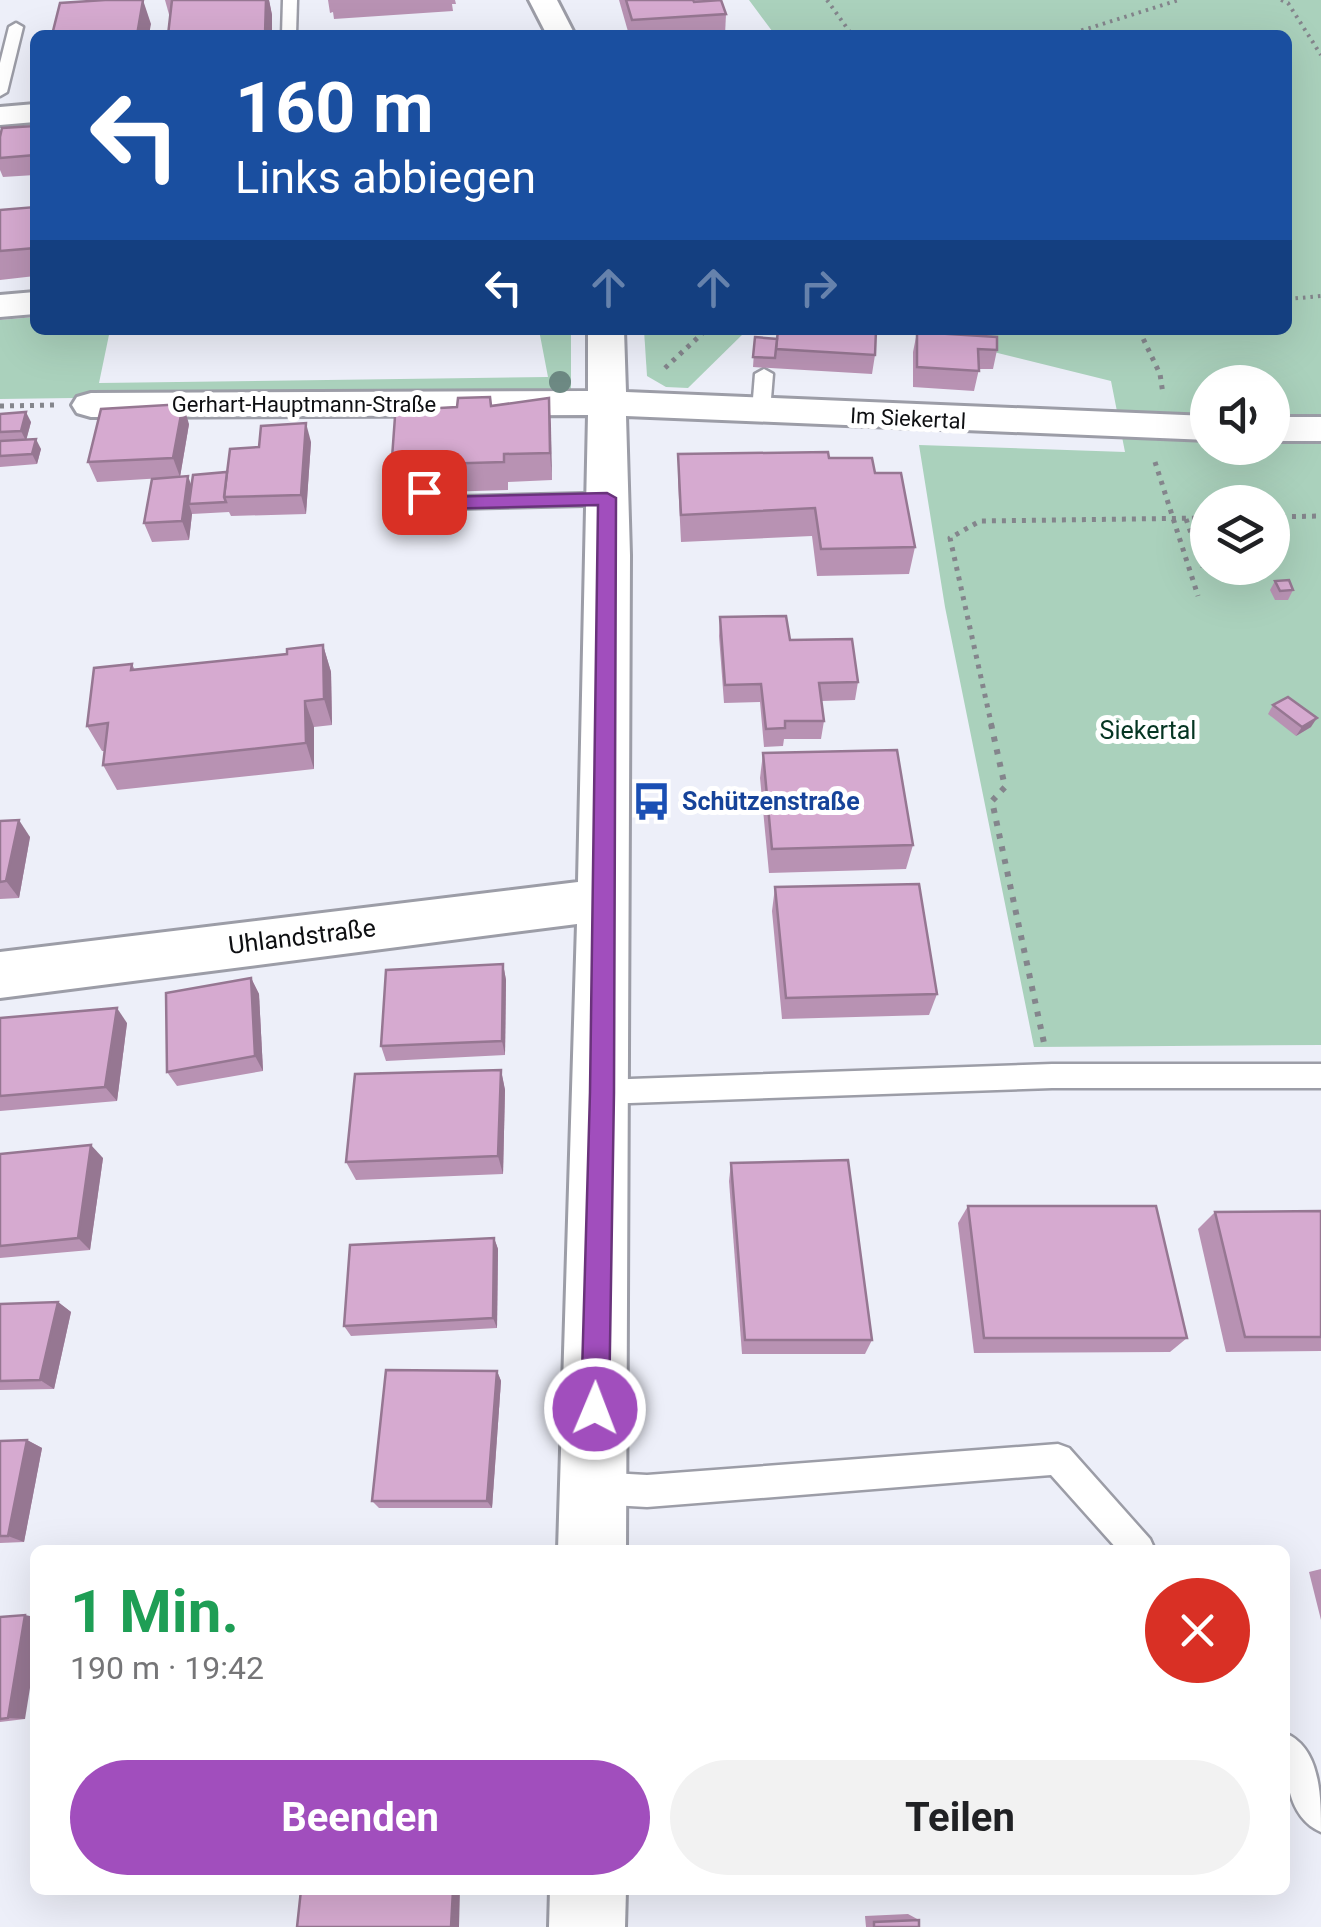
<!DOCTYPE html>
<html lang="de">
<meta charset="utf-8">
<style>
:root{--surface:#fff;--page:#f2f2f2;--text:#202124;--muted:#757577;--accent:#a14ebd}
body{margin:0;font-family:Roboto,sans-serif;background:var(--page);color:var(--text);height:100vh;display:flex;flex-direction:column;font-size:38px;white-space:nowrap}
*{box-sizing:border-box;margin:0}
p{font-size:32px;color:var(--muted)}
.icon{flex:none;width:55px;height:55px;fill:none;stroke:currentColor;stroke-width:2;stroke-linecap:round;stroke-linejoin:round}
.map{position:relative;flex:1;overflow:hidden}
.details{position:absolute;left:30px;top:1545px;width:1260px;height:350px;display:flex;flex-direction:column;background:var(--surface);border-radius:15px;box-shadow:0 10px 40px #0002}
.details>*{flex:none}
.guide{position:absolute;left:30px;top:30px;width:1262px;height:305px;border-radius:15px;box-shadow:0 10px 40px #0002;background:#1a4fa0;color:#fff;overflow:hidden}
.tools{position:absolute;left:1190px;top:365px;display:grid;gap:20px}
.tools a{display:grid;place-items:center;width:100px;height:100px;border-radius:50%;background:var(--surface);box-shadow:0 10px 40px #0002;font-size:50px}
.pin{position:absolute;display:grid;place-items:center;width:85px;height:85px;color:#fff;margin:-42px;border-radius:20px;box-shadow:0 5px 15px #0006}
.me{position:absolute;width:110px;margin:-55px;rotate:1deg;stroke-linejoin:round;filter:drop-shadow(0 0 8px #0008)}
.turn{display:flex;align-items:center;gap:35px;height:210px;padding:0 40px;font-size:45px}
.turn .icon{width:130px;height:130px;stroke-width:2.5}
.turn b{display:block;font-size:70px;line-height:85px}
.lanes{display:flex;align-items:center;height:95px;padding:0 40px;background:#0003;justify-content:center;gap:50px;direction:ltr}
.lanes .off{opacity:.35}
.round{display:grid;place-items:center;flex:none;width:105px;height:105px;border-radius:52px;background:var(--page)}
.headline{display:flex;align-items:center;justify-content:space-between;height:170px;padding:0 40px}
h1{font-size:60px;font-weight:700;line-height:75px;color:#1e9e55}
.primary-button{display:flex;gap:20px;margin-top:auto;padding:20px 40px}
.primary-button a{flex:1;height:115px;border-radius:60px;background:var(--accent);color:#fff;font-size:40px;font-weight:700;line-height:115px;text-align:center}
.primary-button a+a{background:var(--page);color:var(--text)}
.map>svg:first-child{display:block}
.green{fill:#aad1bc;fill-rule:evenodd}
.lines{fill:none;stroke-linecap:round;stroke-linejoin:round}
.service-casing{stroke:#9c9da7;stroke-width:5}
.minor-casing{stroke:#9c9da7;stroke-width:6}
.path-far2{stroke:#84858c;stroke-width:4;stroke-dasharray:2.5 5;stroke-linecap:butt}
.path-far1{stroke:#84858c;stroke-width:5;stroke-dasharray:4 6;stroke-linecap:butt}
.path{stroke:#84858c;stroke-width:6;stroke-dasharray:5 8;stroke-linecap:butt}
.service{fill:#fff;fill-rule:evenodd}
.minor{fill:#fff;fill-rule:evenodd}
.tree{fill:#6d8983}
.wall{fill:#b892b3}
.shaded-wall{fill:#967792}
.building{fill:#d6aad0;stroke:#967792;stroke-width:2.5}
.route{fill:#a14ebd;stroke:#69337b;stroke-width:2.5}
.labels{text-anchor:middle;stroke-width:10;stroke-linejoin:round;paint-order:stroke}
.far-street-label{font-size:22px;fill:#0e0f12;stroke:#fff}
.park-label{font-size:25px;fill:#053522;stroke:#fff}
.transit-label{font-size:25px;font-weight:bold;fill:#164399;stroke:#fff;text-anchor:start}
.street-label{font-size:25px;fill:#0e0f12;stroke:#fff}
</style>
<div class="map">
<svg width="1321" height="1927" viewBox="0 0 1321 1927">
<rect width="100%" height="100%" fill="#edeff9"/>
<g class="green">
<path d="M 749,0 L 1321,0 L 1321,1045 L 1034,1047 L 945,607 L 919,445 L 1125,452 L 1111,381 L 904,330 L 1288,330 L 1288,35 L 775,35 ZM 1208,382 L 1272,382 L 1272,448 L 1208,448 ZM 1208,502 L 1272,502 L 1272,568 L 1208,568 Z"/>
<path d="M 35,317 L 35,330 L 110,330 L 99,383 L 548,377 L 539,330 L 571,330 L 571,391 L 0,399 L 0,320 Z"/>
<path d="M 644,330 L 747,330 L 688,388 L 666,387 L 647,376 Z"/>
</g>
<g class="lines">
<defs>
<g id="service">
<path d="M 283,0 L 297,0 L 296,35 L 282,35 Z"/>
<path d="M 16,23 L 23,27 L 7,92 L 0,96 L 0,63 L 9,27 Z"/>
<path d="M 764,369 L 773,374 L 770,411 L 761,417 L 752,411 L 755,374 Z"/>
<path d="M 426,479 L 433,481 L 439,497 L 607,493 L 617,499 L 607,505 L 436,509 L 417,498 L 416,485 Z"/>
<path d="M 1052,1064 L 1321,1064 L 1321,1088 L 1052,1088 L 602,1104 L 593,1100 L 589,1092 L 593,1084 L 602,1080 Z"/>
<path d="M 1058,1444 L 1069,1448 L 1150,1539 L 1155,1550 L 1118,1550 L 1051,1475 L 647,1507 L 593,1504 L 582,1499 L 577,1488 L 582,1477 L 593,1472 L 647,1475 Z"/>
<path d="M 1285,1733 C 1321,1748 1321,1797 1321,1832 C 1284,1816 1285,1767 1285,1733 Z"/>
</g>
<g id="minor">
<path d="M 529,0 L 557,0 L 575,35 L 547,35 Z"/>
<path d="M 35,104 L 35,122 L 0,125 L 0,107 Z"/>
<path d="M 35,292 L 35,314 L 0,317 L 0,295 Z"/>
<path d="M 588,330 L 624,330 L 626,392 L 1208,416 L 1208,440 L 626,416 L 630,555 L 626,1550 L 558,1550 L 577,924 L 0,998 L 0,952 L 578,882 L 588,415 L 91,417 L 77,413 L 72,405 L 77,397 L 91,393 L 588,391 Z"/>
<rect x="1272" y="417" width="49" height="24"/>
<path d="M 550,1890 L 626,1890 L 625,1927 L 549,1927 Z"/>
</g>
</defs>
<use href="#service" class="service-casing"/>
<use href="#minor" class="minor-casing"/>
<g class="path-far2">
<path d="M 827,0 L 852,35"/>
<path d="M 1281,0 L 1288,3 L 1321,55"/>
<path d="M 1067,35 L 1179,0"/>
<path d="M 1288,299 L 1321,296"/>
</g>
<g class="path-far1">
<path d="M 1139,330 L 1160,374 L 1163,394"/>
<path d="M 665,368 L 706,330"/>
<path d="M 0,406 L 55,405"/>
<path d="M 1228,452 L 1255,451"/>
<path d="M 1155,462 L 1198,596"/>
<path d="M 1272,517 L 1321,516"/>
<path d="M 1186,519 L 1203,567"/>
<path d="M 992,727 L 950,538 L 980,521 L 1208,518"/>
</g>
<path class="path" d="M 991,724 L 1005,787 L 992,801 L 1044,1043"/>
<use href="#service" class="service"/>
<use href="#minor" class="minor"/>
</g>
<circle class="tree" cx="560" cy="382" r="11"/>
<g class="wall">
<path d="M 165,0 L 269,0 L 272,15 L 170,18 Z"/>
<path d="M 328,0 L 455,0 L 456,4 L 452,4 L 453,11 L 334,19 L 333,12 L 330,13 Z"/>
<path d="M 619,0 L 721,0 L 726,14 L 725,35 L 629,35 Z"/>
<path d="M 35,126 L 35,175 L 3,177 L 0,170 L 0,137 Z"/>
<path d="M 35,207 L 35,276 L 0,280 L 0,210 Z"/>
<path d="M 778,330 L 875,355 L 872,374 L 753,367 L 755,337 L 777,339 Z"/>
<path d="M 917,332 L 997,350 L 993,369 L 979,369 L 974,391 L 913,387 L 913,352 Z"/>
<path d="M 549,398 L 552,480 L 508,482 L 508,490 L 442,492 L 440,484 L 397,486 L 392,458 L 422,402 L 423,408 L 492,405 Z"/>
<path d="M 0,414 L 31,422 L 26,440 L 41,449 L 37,464 L 0,467 Z"/>
<path d="M 189,424 L 180,477 L 97,482 L 88,462 Z"/>
<path d="M 311,442 L 306,514 L 231,516 L 229,512 L 192,514 L 189,540 L 152,542 L 144,523 L 191,485 L 227,472 L 259,447 Z"/>
<path d="M 678,454 L 829,458 L 875,473 L 915,547 L 909,574 L 817,576 L 812,536 L 681,542 L 678,481 Z"/>
<path d="M 1207,517 L 1208,517 L 1208,540 L 1202,526 Z"/>
<path d="M 1218,568 L 1250,568 L 1245,578 L 1222,578 Z"/>
<path d="M 1275,581 L 1293,590 L 1288,600 L 1275,600 L 1270,590 Z"/>
<path d="M 720,617 L 790,640 L 858,682 L 855,700 L 821,701 L 824,721 L 821,739 L 784,739 L 783,746 L 764,747 L 760,702 L 724,703 L 719,636 Z"/>
<path d="M 323,645 L 331,672 L 332,725 L 314,727 L 314,769 L 117,790 L 103,765 L 105,751 L 102,751 L 87,726 L 132,664 L 135,670 L 287,654 Z"/>
<path d="M 1273,705 L 1311,727 L 1296,736 L 1268,714 Z"/>
<path d="M 763,753 L 913,845 L 906,869 L 769,873 L 760,778 Z"/>
<path d="M 0,821 L 30,837 L 19,898 L 0,899 Z"/>
<path d="M 775,887 L 937,994 L 929,1015 L 782,1019 L 772,911 Z"/>
<path d="M 503,964 L 506,980 L 505,1055 L 386,1061 L 381,1046 Z"/>
<path d="M 251,978 L 259,994 L 263,1071 L 177,1086 L 167,1072 Z"/>
<path d="M 0,1018 L 127,1023 L 117,1101 L 0,1111 Z"/>
<path d="M 501,1070 L 505,1090 L 503,1174 L 356,1180 L 346,1162 Z"/>
<path d="M 0,1154 L 103,1158 L 90,1250 L 0,1258 Z"/>
<path d="M 731,1163 L 872,1340 L 865,1354 L 742,1354 L 729,1181 Z"/>
<path d="M 968,1206 L 1187,1338 L 1170,1352 L 974,1353 L 958,1223 Z"/>
<path d="M 1321,1211 L 1321,1351 L 1226,1352 L 1198,1229 L 1215,1212 Z"/>
<path d="M 494,1238 L 498,1249 L 497,1328 L 351,1336 L 344,1326 Z"/>
<path d="M 58,1302 L 71,1312 L 54,1389 L 0,1390 L 0,1304 Z"/>
<path d="M 497,1371 L 501,1381 L 492,1508 L 379,1508 L 372,1501 Z"/>
<path d="M 27,1440 L 42,1448 L 24,1542 L 0,1543 L 0,1441 Z"/>
<path d="M 1321,1569 L 1321,1620 L 1309,1572 Z"/>
<path d="M 0,1617 L 25,1719 L 0,1722 Z"/>
<path d="M 908,1914 L 919,1920 L 919,1927 L 866,1927 L 865,1916 Z"/>
</g>
<g class="shaded-wall">
<path d="M 143,0 L 151,24 L 149,35 L 137,35 Z"/>
<path d="M 266,0 L 269,0 L 272,15 L 272,35 L 265,35 Z"/>
<path d="M 549,398 L 551,426 L 552,480 L 550,453 Z"/>
<path d="M 183,404 L 189,424 L 180,477 L 173,458 Z"/>
<path d="M 26,412 L 31,422 L 26,441 L 21,431 Z"/>
<path d="M 306,423 L 311,442 L 306,514 L 301,495 Z"/>
<path d="M 36,439 L 41,449 L 37,464 L 32,454 Z"/>
<path d="M 188,476 L 195,495 L 189,504 L 192,514 L 189,540 L 182,521 Z"/>
<path d="M 323,645 L 331,672 L 332,725 L 324,699 Z"/>
<path d="M 305,701 L 314,727 L 314,769 L 306,743 Z"/>
<path d="M 1317,718 L 1311,727 L 1296,736 L 1302,727 Z"/>
<path d="M 19,820 L 30,837 L 19,898 L 6,881 Z"/>
<path d="M 503,964 L 506,980 L 505,1055 L 502,1041 Z"/>
<path d="M 251,978 L 259,994 L 263,1071 L 255,1056 Z"/>
<path d="M 117,1008 L 127,1023 L 117,1101 L 105,1087 Z"/>
<path d="M 501,1070 L 505,1090 L 503,1174 L 498,1156 Z"/>
<path d="M 91,1145 L 103,1158 L 90,1250 L 78,1238 Z"/>
<path d="M 494,1238 L 498,1249 L 497,1328 L 493,1318 Z"/>
<path d="M 58,1302 L 71,1312 L 54,1389 L 40,1380 Z"/>
<path d="M 497,1371 L 501,1381 L 492,1508 L 487,1501 Z"/>
<path d="M 27,1440 L 42,1448 L 24,1542 L 8,1536 Z"/>
<path d="M 25,1615 L 35,1617 L 35,1657 L 25,1719 L 8,1718 Z"/>
<path d="M 453,1890 L 460,1890 L 459,1927 L 451,1927 Z"/>
</g>
<g class="building">
<path d="M 105,0 L 143,0 L 137,35 L 52,35 L 60,3 Z"/>
<path d="M 172,0 L 266,0 L 265,35 L 168,35 Z"/>
<path d="M 626,0 L 693,0 L 694,2 L 721,0 L 726,14 L 632,20 Z"/>
<path d="M 35,126 L 35,155 L 0,158 L 0,137 L 2,128 Z"/>
<path d="M 35,207 L 35,248 L 0,251 L 0,210 Z"/>
<path d="M 778,330 L 876,330 L 875,355 L 776,349 Z"/>
<path d="M 917,332 L 997,337 L 997,350 L 978,349 L 979,371 L 917,367 Z"/>
<path d="M 755,337 L 777,339 L 775,358 L 753,357 Z"/>
<path d="M 490,397 L 491,406 L 549,398 L 550,453 L 504,454 L 504,462 L 437,464 L 437,457 L 392,458 L 396,403 L 422,402 L 422,409 L 457,407 L 458,398 Z"/>
<path d="M 183,404 L 173,458 L 88,462 L 101,409 Z"/>
<path d="M 26,412 L 21,431 L 0,432 L 0,414 Z"/>
<path d="M 306,423 L 301,495 L 224,497 L 230,449 L 259,447 L 261,426 Z"/>
<path d="M 36,439 L 32,454 L 0,456 L 0,441 Z"/>
<path d="M 828,452 L 829,458 L 872,458 L 875,473 L 901,473 L 915,547 L 821,549 L 815,508 L 681,515 L 678,454 Z"/>
<path d="M 227,472 L 224,497 L 226,502 L 189,504 L 193,475 Z"/>
<path d="M 188,476 L 182,521 L 144,523 L 152,479 Z"/>
<path d="M 1289,580 L 1293,590 L 1280,591 L 1275,581 Z"/>
<path d="M 786,616 L 790,640 L 852,639 L 858,682 L 819,683 L 824,721 L 785,721 L 785,728 L 766,729 L 761,684 L 725,685 L 720,617 Z"/>
<path d="M 323,645 L 324,699 L 305,701 L 306,743 L 103,765 L 108,723 L 87,726 L 94,668 L 132,664 L 131,670 L 287,654 L 287,649 Z"/>
<path d="M 1288,697 L 1317,718 L 1302,727 L 1273,705 Z"/>
<path d="M 897,750 L 913,845 L 772,849 L 763,753 Z"/>
<path d="M 19,820 L 6,881 L 0,882 L 0,821 Z"/>
<path d="M 919,884 L 937,994 L 786,998 L 775,887 Z"/>
<path d="M 503,964 L 502,1041 L 381,1046 L 386,970 Z"/>
<path d="M 251,978 L 255,1056 L 167,1072 L 166,993 Z"/>
<path d="M 117,1008 L 105,1087 L 0,1096 L 0,1018 Z"/>
<path d="M 501,1070 L 498,1156 L 346,1162 L 355,1074 Z"/>
<path d="M 91,1145 L 78,1238 L 0,1246 L 0,1154 Z"/>
<path d="M 848,1160 L 872,1340 L 745,1340 L 731,1163 Z"/>
<path d="M 968,1206 L 1156,1206 L 1187,1338 L 984,1338 Z"/>
<path d="M 1321,1211 L 1321,1337 L 1245,1337 L 1215,1212 Z"/>
<path d="M 494,1238 L 493,1318 L 344,1326 L 350,1245 Z"/>
<path d="M 58,1302 L 40,1380 L 0,1381 L 0,1304 Z"/>
<path d="M 386,1370 L 497,1371 L 487,1501 L 372,1501 Z"/>
<path d="M 27,1440 L 8,1536 L 0,1536 L 0,1441 Z"/>
<path d="M 489,1548 L 489,1550 L 331,1550 Z"/>
<path d="M 25,1615 L 8,1718 L 0,1719 L 0,1617 Z"/>
<path d="M 301,1890 L 453,1890 L 451,1927 L 297,1927 Z"/>
<path d="M 919,1920 L 919,1927 L 874,1927 L 874,1922 Z"/>
</g>
<path class="route" d="M 424,487 L 440,497 L 607,493 L 616,498 L 614,1092 L 609,1409 L 605,1419 L 595,1423 L 585,1419 L 581,1409 L 590,1092 L 598,505 L 436,509 L 416,492 Z"/>
<defs>
<symbol id="bus-bare" viewBox="-9 -9 18 18"><path d="M-5-6H5V4H4V6H2V4H-2V6H-4V4H-5ZM-3.5-4V0h7V-4ZM-3.5 1.2v1.5H-2V1.2ZM2 1.2v1.5H3.5V1.2Z" fill="#1a4fb4" stroke="#fff" stroke-width="2.5" paint-order="stroke"/></symbol>
</defs>
<g fill-rule="evenodd">
<use href="#bus-bare" x="624" y="774" width="55" height="55"/>
</g>
<g class="labels">
<g class="far-street-label">
<text x="304" y="412">Gerhart-Hauptmann-Straße</text>
<text transform="translate(908 418) rotate(3)" y="8">Im Siekertal</text>
</g>
<g class="park-label">
<text x="1148" y="739">Siekertal</text>
</g>
<g class="transit-label">
<text x="682" y="810">Schützenstraße</text>
</g>
<g class="street-label">
<text transform="translate(302 936) rotate(-7)" y="9">Uhlandstraße</text>
</g>
</g>
</svg>
<div class="tools">
<a><svg class="icon" aria-label="sound" viewBox="0 0 24 24"><path d="M4 9h4l5-4v14l-5-4H4zM17 9q2 3 0 6"/></svg></a>
<a><svg class="icon" aria-label="layers" viewBox="0 0 24 24"><path d="M12 4l9 5-9 5-9-5zM3 14l9 5 9-5"/></svg></a>
</div>
<div class="pin" style="left:424px;top:492px;background:#d93025"><svg class="icon" aria-label="arrive" viewBox="0 0 24 24"><path d="M6 21V4h12l-3 4 3 4H6"/></svg></div>
<svg class="me" style="left:595px;top:1409px" viewBox="-20 -20 40 40"><circle r="17" fill="#a14ebd" stroke="#fff" stroke-width="3"/><path d="M0-11L8 9 0 5-8 9z" fill="#fff"/></svg>
<div class="guide">
<div class="turn"><svg class="icon" aria-label="left" viewBox="0 0 24 24"><path d="M17 20v-9H6M10 6l-5 5 5 5"/></svg><div><b>160 m</b>Links abbiegen</div></div>
<div class="lanes"><svg class="icon" aria-label="left" viewBox="0 0 24 24"><path d="M17 20v-9H6M10 6l-5 5 5 5"/></svg><svg class="icon off" aria-label="ahead" viewBox="0 0 24 24"><path d="M12 20V5M6 11l6-6 6 6"/></svg><svg class="icon off" aria-label="ahead" viewBox="0 0 24 24"><path d="M12 20V5M6 11l6-6 6 6"/></svg><svg class="icon off" aria-label="right" viewBox="0 0 24 24"><path d="M7 20v-9h11M14 6l5 5-5 5"/></svg></div>
</div>
<section class="details">
<div class="headline"><div><h1>1 Min.</h1><p>190 m · 19:42</p></div><a class="round" style="background:#d93025;color:#fff"><svg class="icon" aria-label="close" viewBox="0 0 24 24"><path d="M6 6l12 12M18 6L6 18"/></svg></a></div>
<div class="primary-button"><a>Beenden</a><a>Teilen</a></div>
</section>
</div>
